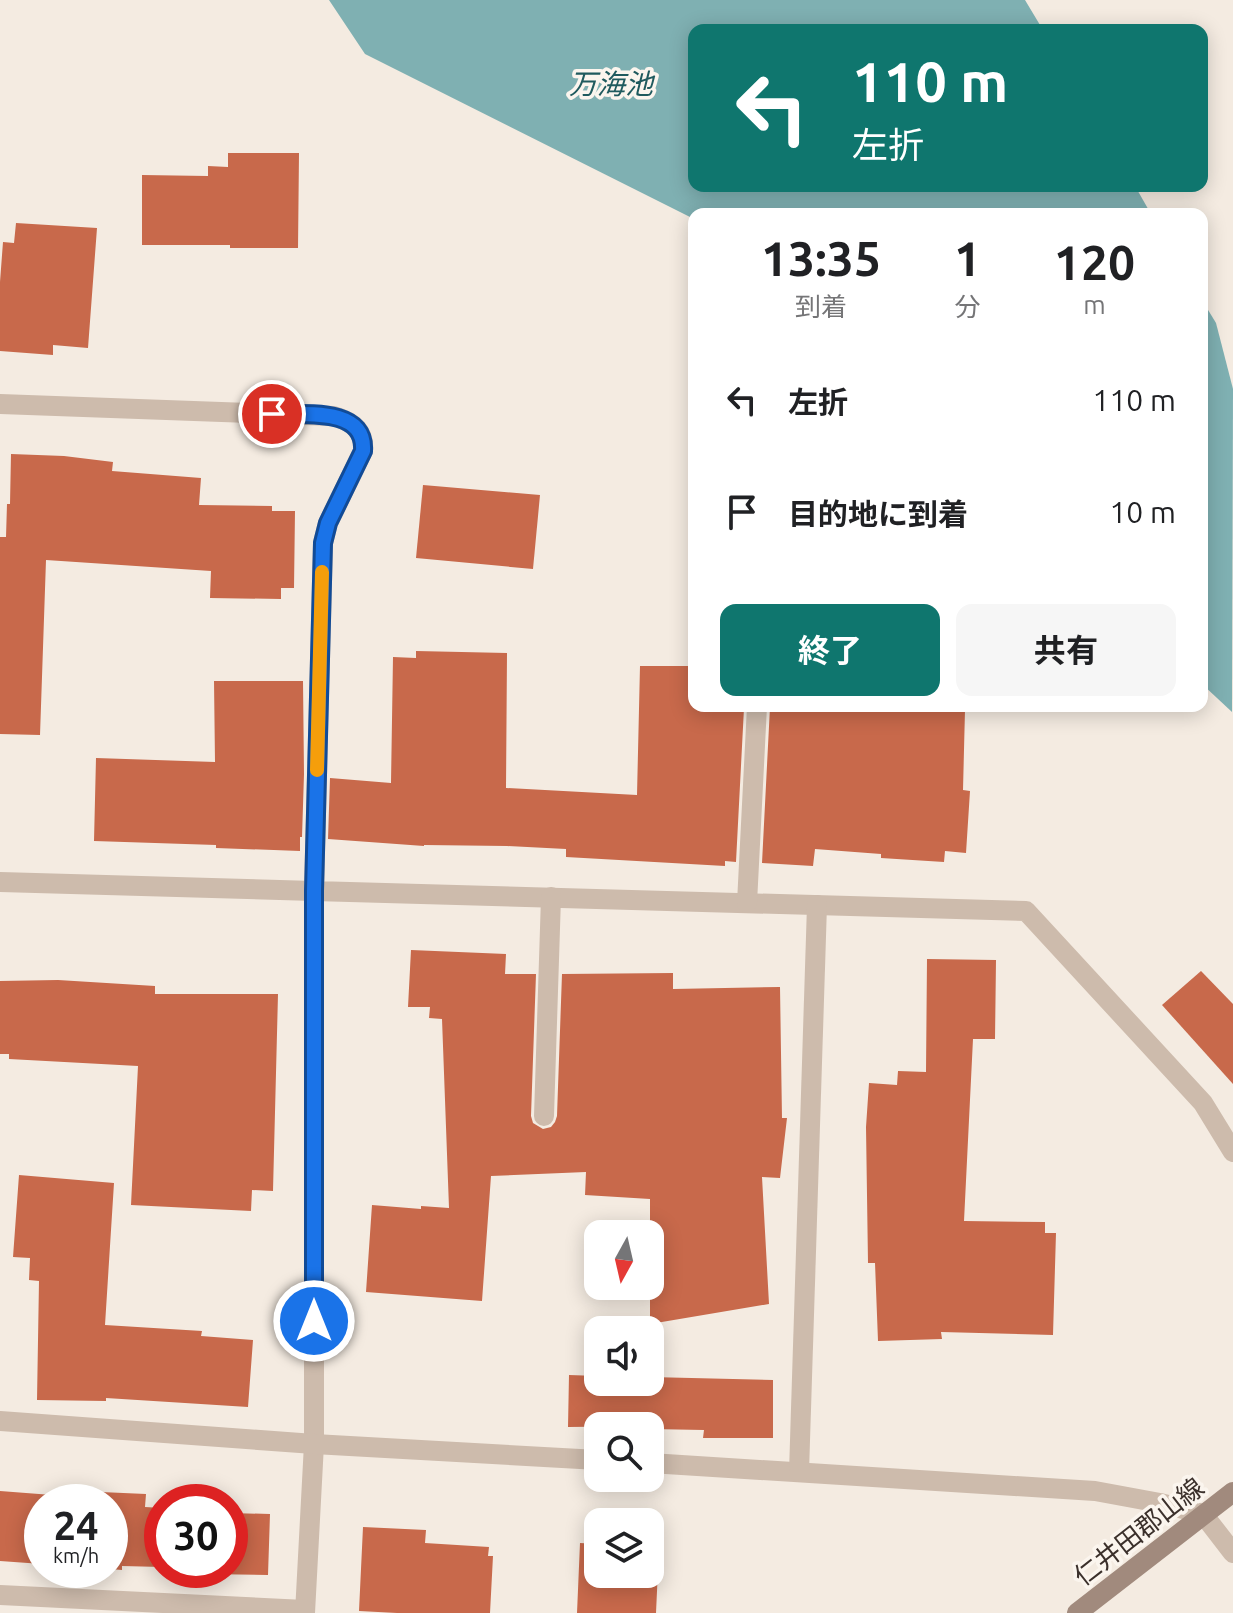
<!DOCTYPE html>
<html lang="ja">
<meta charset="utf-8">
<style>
:root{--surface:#fff;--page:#f6f6f6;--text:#202124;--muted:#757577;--accent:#0f766e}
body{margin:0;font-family:Ubuntu,"Noto Sans JP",sans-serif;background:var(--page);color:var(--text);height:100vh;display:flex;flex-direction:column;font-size:30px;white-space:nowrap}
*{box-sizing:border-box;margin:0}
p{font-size:26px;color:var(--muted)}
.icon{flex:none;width:44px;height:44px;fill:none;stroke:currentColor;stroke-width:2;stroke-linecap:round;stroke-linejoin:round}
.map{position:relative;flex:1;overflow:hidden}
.drawer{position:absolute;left:688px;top:208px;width:520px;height:504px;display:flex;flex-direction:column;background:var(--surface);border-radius:16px;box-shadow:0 4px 20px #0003}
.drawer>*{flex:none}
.hud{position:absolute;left:688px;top:24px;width:520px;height:168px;border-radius:16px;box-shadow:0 4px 20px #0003;background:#0f766e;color:#fff;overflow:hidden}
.needle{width:52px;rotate:188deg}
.tools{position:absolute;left:584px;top:1220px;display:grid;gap:16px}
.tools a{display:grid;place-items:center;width:80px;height:80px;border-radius:16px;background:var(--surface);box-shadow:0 4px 20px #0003;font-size:40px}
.speed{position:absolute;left:24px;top:1484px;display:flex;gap:16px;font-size:40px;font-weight:700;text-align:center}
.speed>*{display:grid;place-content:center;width:104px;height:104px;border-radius:50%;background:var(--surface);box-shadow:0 4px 20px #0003;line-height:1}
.speed small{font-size:20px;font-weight:400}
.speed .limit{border:12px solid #d22;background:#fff;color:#111}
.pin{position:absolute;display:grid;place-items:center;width:68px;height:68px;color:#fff;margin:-34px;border:4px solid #fff;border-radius:50%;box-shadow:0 2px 8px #0007}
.me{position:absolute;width:88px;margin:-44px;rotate:0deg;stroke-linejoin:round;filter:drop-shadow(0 0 6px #0008)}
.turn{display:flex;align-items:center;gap:28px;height:168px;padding:0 32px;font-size:36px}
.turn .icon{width:104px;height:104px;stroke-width:2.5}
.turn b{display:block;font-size:56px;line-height:68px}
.eta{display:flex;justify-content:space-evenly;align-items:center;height:136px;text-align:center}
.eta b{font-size:48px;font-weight:700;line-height:56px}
.primary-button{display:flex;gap:16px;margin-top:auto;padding:16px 32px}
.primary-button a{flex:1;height:92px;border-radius:16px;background:var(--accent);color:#fff;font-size:32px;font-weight:700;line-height:92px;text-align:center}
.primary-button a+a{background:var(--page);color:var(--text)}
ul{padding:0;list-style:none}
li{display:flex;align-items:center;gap:24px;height:112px;padding:0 32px}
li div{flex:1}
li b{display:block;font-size:30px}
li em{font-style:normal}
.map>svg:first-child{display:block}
.water{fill:#7fb0b2}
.building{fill:#c8694b}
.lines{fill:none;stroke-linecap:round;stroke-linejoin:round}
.minor{stroke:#cdbbac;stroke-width:20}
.secondary{stroke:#a18a7d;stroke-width:20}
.route-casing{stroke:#114b97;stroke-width:20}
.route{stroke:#1a73e8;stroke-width:14}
.slow{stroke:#f59e0b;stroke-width:14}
.labels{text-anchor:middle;stroke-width:7;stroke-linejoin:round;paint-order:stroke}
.street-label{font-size:26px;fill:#3b302b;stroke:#fbf5ee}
.water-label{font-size:28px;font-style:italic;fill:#1f5a5e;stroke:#fbf5ee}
</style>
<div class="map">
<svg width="1233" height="1613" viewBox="0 0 1233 1613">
<rect width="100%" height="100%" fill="#f4ebe1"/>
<g class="water">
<path d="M 329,0 L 1025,0 L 1043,30 L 694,30 L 694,186 L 1135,186 L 1151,214 L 694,214 L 694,219 L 365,54 Z"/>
<path d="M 1202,300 L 1216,323 L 1233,389 L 1232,712 L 1202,684 Z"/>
</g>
<g class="building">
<path d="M 228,153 L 299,153 L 298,248 L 230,248 L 230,245 L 142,245 L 142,175 L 208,176 L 208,166 L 228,167 Z"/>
<path d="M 16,223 L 97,228 L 88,348 L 53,345 L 53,355 L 0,351 L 0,282 L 3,242 L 14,243 Z"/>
<path d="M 11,454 L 64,456 L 113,462 L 112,471 L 201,478 L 199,505 L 272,506 L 272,511 L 295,511 L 294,588 L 281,588 L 281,599 L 210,598 L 211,571 L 46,560 L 40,735 L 0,734 L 0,537 L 6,537 L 7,504 L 10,504 Z"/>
<path d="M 423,485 L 540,495 L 533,569 L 416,558 Z"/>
<path d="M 416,651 L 507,653 L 506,788 L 637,795 L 640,666 L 694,666 L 694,706 L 719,706 L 719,708 L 744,708 L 736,862 L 725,861 L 725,866 L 566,857 L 566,849 L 507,846 L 424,845 L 424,846 L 328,839 L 330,778 L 391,783 L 393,657 L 416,658 Z"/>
<path d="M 214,681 L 303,681 L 304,774 L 302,837 L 300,837 L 300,851 L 216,848 L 216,845 L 94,841 L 96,758 L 215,762 Z"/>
<path d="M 803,706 L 954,706 L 954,710 L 965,710 L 963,790 L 970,791 L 966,853 L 945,851 L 944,862 L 881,858 L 881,854 L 815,849 L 813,866 L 762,863 L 770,707 Z"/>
<path d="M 411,950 L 506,954 L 505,974 L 536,974 L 531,1116 L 533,1123 L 543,1129 L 551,1127 L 555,1122 L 557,1116 L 562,974 L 673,973 L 673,989 L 780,987 L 782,1118 L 787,1118 L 780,1178 L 762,1177 L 769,1304 L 650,1324 L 650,1199 L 585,1195 L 586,1172 L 491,1176 L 482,1301 L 366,1292 L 372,1205 L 421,1209 L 421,1206 L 449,1208 L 442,1019 L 429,1018 L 430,1007 L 408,1007 Z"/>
<path d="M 927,959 L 996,960 L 995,1039 L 973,1039 L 964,1221 L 1045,1222 L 1045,1233 L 1056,1233 L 1053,1335 L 941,1332 L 942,1339 L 878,1341 L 875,1263 L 868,1263 L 866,1127 L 869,1083 L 897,1085 L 898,1071 L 926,1072 Z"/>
<path d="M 1201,971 L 1233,1004 L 1233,1084 L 1162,1005 Z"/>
<path d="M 58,980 L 155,986 L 155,994 L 278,994 L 273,1191 L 252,1190 L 251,1211 L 131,1205 L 138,1066 L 9,1059 L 9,1054 L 0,1054 L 0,981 Z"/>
<path d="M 19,1175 L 114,1183 L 105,1325 L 202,1331 L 201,1336 L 253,1340 L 248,1407 L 106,1398 L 106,1401 L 37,1400 L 39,1281 L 29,1280 L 30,1258 L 13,1257 Z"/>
<path d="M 569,1375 L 598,1376 L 598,1382 L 650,1382 L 650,1377 L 773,1380 L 773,1438 L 703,1438 L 704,1430 L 650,1429 L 650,1426 L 568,1427 Z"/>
<path d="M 0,1491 L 78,1497 L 78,1491 L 146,1494 L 145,1507 L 162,1508 L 162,1567 L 122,1566 L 122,1570 L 110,1569 L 110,1502 L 42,1502 L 42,1564 L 0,1561 Z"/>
<path d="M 230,1513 L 270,1514 L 268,1575 L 205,1574 L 205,1570 L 230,1570 Z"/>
<path d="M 363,1527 L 426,1530 L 425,1543 L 489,1547 L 488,1556 L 493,1556 L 490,1613 L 397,1613 L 359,1611 Z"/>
<path d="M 580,1543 L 598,1544 L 598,1574 L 650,1574 L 650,1547 L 659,1547 L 656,1613 L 577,1613 Z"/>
</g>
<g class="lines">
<g class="minor">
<path d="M 0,404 L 333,416 C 351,421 365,430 363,451 L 328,523 L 323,543 L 314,891 L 1026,911 L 1203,1103 L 1233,1152"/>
<path d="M 0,882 L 314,891 L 314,1444 L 305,1613"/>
<path d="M 747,903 L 757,706"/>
<path d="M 544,1116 L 551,897"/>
<path d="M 0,1421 L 314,1444 L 598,1460"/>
<path d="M 650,1463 L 1095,1491 L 1160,1503 L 1203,1514 L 1233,1553"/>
<path d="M 799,1472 L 817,905"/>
<path d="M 0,1595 L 305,1610"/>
</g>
<path class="secondary" d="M 1077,1613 L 1233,1492"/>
</g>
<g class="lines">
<defs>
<path id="route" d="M 272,414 C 302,415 366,406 363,451 L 328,523 L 323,543 L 314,891 L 314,1321"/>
</defs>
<use href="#route" class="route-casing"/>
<use href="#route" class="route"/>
<path class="slow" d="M 317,770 L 322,572"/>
</g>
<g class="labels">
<g class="street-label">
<text transform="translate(1139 1532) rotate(-38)" y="9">仁井田郡山線</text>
</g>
<g class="water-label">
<text x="611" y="94">万海池</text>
</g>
</g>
</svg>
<div class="tools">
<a><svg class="needle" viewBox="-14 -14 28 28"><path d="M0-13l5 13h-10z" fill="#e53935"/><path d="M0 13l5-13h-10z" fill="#757577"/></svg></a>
<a><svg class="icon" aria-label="sound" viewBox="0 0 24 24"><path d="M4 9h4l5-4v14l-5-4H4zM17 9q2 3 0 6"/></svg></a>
<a><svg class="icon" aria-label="search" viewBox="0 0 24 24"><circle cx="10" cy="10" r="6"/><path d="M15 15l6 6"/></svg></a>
<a><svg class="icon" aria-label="layers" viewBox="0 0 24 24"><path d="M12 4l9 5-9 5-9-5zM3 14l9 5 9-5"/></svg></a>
</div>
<div class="speed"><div>24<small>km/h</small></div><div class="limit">30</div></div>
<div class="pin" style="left:272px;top:414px;background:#d93025"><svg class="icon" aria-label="arrive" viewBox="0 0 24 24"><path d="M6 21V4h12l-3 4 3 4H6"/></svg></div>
<svg class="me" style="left:314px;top:1321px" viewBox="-20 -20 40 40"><circle r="17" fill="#1a73e8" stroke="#fff" stroke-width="3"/><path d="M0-11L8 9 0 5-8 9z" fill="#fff"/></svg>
<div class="hud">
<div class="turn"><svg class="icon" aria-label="left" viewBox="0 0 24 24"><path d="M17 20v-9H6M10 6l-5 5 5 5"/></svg><div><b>110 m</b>左折</div></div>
</div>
<section class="drawer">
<div class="eta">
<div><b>13:35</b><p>到着</p></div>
<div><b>1</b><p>分</p></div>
<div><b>120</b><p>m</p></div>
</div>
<ul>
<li><svg class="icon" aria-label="left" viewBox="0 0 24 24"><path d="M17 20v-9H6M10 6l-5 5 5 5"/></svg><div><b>左折</b></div><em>110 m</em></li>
<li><svg class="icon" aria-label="arrive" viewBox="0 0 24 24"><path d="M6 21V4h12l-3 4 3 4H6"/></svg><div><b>目的地に到着</b></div><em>10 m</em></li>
</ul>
<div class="primary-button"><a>終了</a><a>共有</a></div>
</section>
</div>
